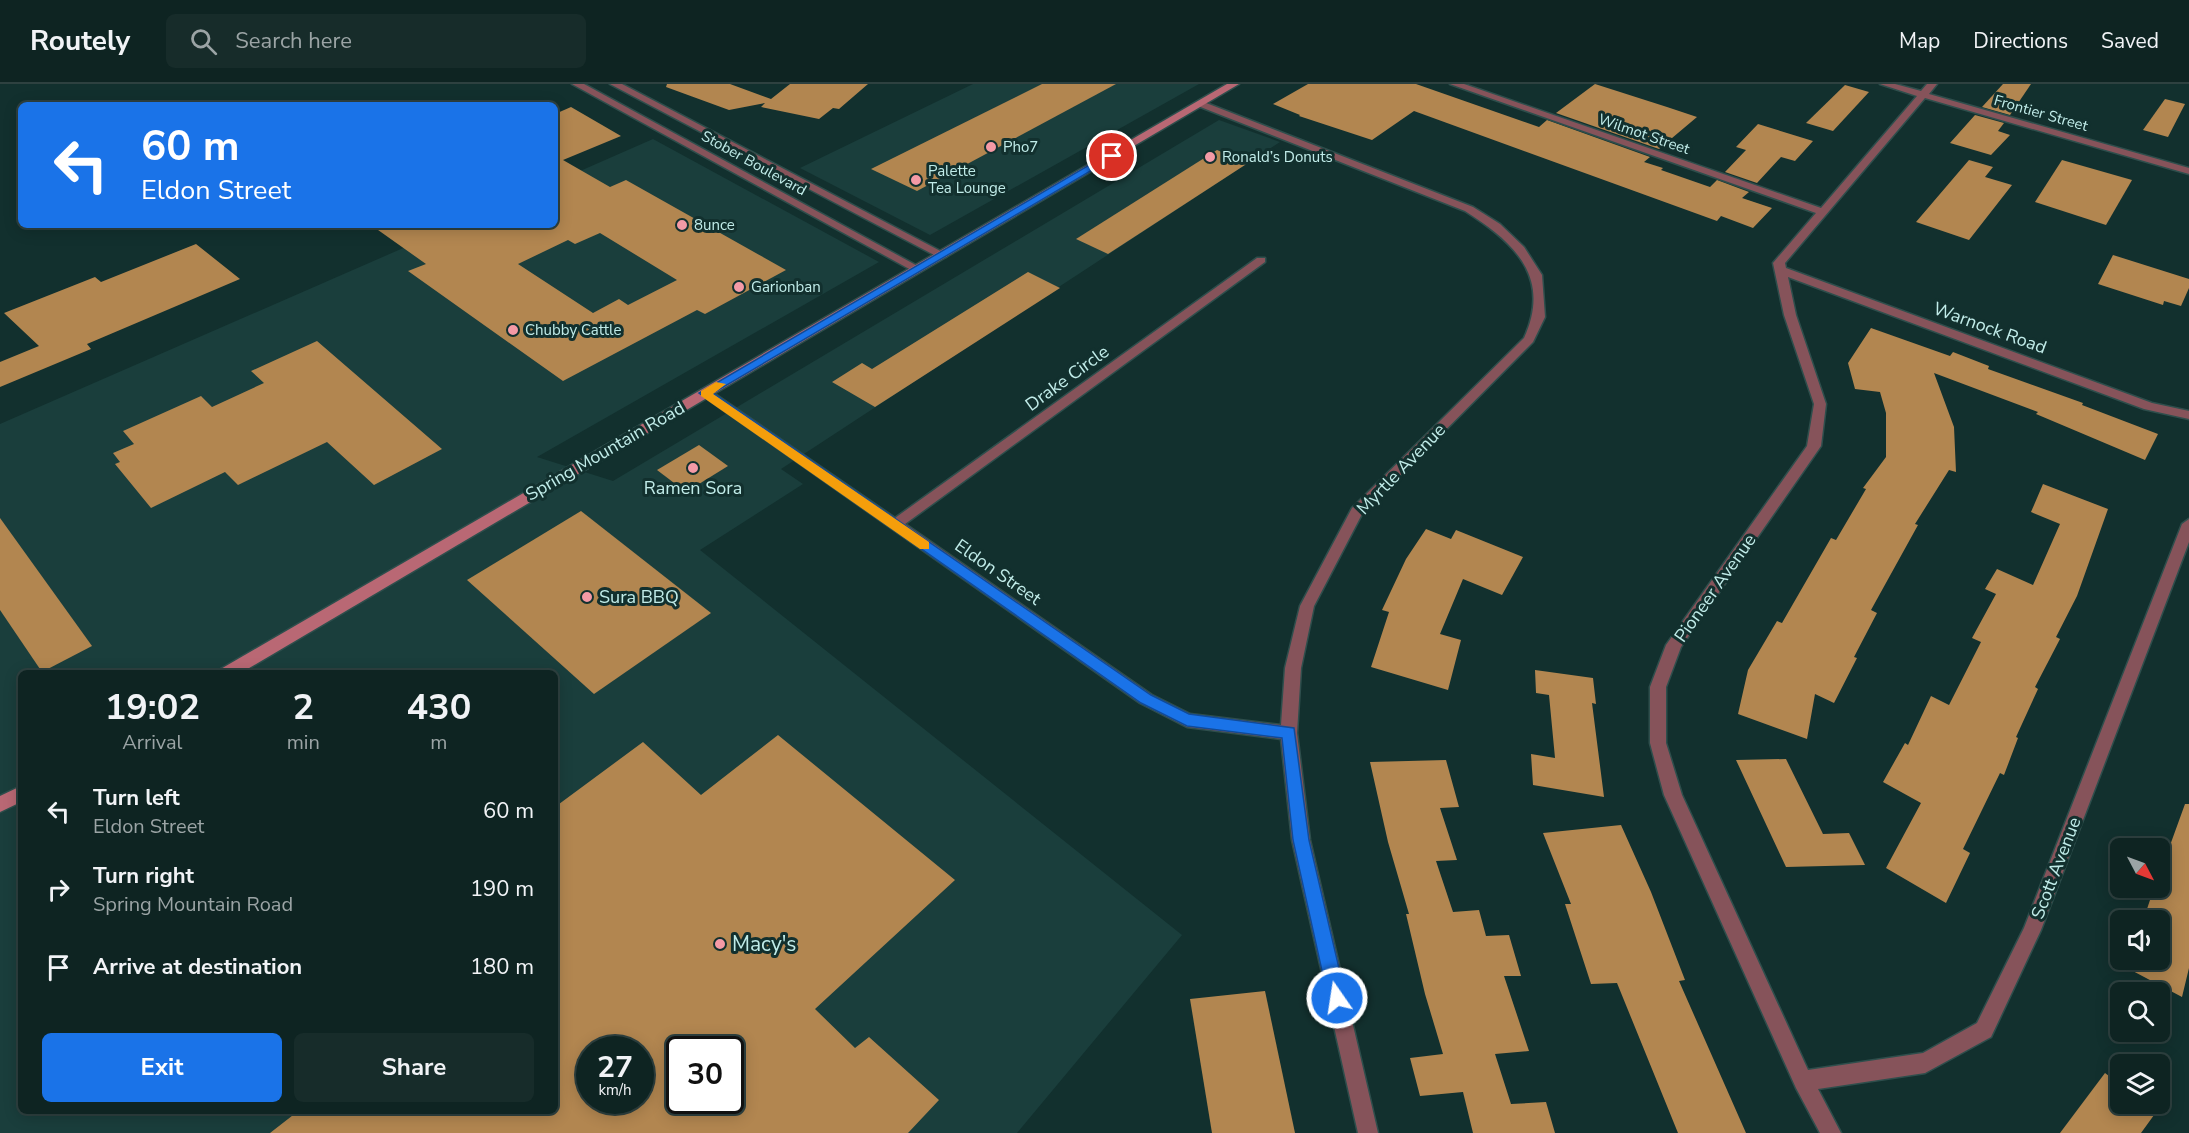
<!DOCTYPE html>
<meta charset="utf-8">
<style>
:root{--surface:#0e2422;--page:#172c2a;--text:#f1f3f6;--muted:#9ba4a5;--line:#2e4140;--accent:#1a73e8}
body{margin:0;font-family:"Nunito Sans",sans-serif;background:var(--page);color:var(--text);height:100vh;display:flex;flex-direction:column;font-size:22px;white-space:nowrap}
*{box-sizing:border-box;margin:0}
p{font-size:20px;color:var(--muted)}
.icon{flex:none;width:33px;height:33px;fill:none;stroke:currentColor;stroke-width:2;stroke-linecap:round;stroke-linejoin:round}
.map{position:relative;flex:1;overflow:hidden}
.sheet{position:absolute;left:18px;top:586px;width:540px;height:444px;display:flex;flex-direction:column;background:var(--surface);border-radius:9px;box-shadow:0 3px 15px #0003,0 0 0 2px var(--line)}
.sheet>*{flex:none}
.banner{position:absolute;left:18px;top:18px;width:540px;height:126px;border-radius:9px;box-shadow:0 3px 15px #0003,0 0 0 2px var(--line);background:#1a73e8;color:#fff;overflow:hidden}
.needle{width:39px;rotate:131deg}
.fabs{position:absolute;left:2110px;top:754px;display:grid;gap:12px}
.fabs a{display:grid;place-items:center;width:60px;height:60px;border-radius:9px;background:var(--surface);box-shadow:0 3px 15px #0003,0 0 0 2px var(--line);font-size:30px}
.speed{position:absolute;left:576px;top:952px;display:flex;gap:12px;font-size:30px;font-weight:700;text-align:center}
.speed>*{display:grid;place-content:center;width:78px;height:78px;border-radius:50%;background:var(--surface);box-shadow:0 3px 15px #0003,0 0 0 2px var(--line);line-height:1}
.speed small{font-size:15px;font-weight:400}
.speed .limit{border:3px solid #111;border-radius:9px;background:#fff;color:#111}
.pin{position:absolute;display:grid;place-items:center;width:51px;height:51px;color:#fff;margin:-26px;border:3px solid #fff;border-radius:50%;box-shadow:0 2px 6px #0007}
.me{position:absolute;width:66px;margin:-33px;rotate:347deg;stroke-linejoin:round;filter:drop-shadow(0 0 4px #0008)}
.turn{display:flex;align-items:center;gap:21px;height:126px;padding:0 24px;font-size:27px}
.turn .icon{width:78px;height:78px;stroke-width:2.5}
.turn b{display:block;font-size:42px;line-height:51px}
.eta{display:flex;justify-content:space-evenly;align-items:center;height:102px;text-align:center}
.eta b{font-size:36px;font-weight:700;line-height:42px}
.primary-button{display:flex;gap:12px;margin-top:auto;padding:12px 24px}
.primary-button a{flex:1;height:69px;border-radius:9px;background:var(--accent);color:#fff;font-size:24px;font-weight:700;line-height:69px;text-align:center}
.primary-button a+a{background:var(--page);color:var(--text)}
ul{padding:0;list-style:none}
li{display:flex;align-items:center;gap:18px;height:78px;padding:0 24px}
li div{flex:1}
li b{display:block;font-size:22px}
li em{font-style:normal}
header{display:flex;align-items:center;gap:36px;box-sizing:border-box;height:84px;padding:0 30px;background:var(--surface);border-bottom:2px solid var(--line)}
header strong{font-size:28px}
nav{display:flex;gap:33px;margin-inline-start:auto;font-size:21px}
.search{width:420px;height:54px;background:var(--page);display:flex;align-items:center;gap:15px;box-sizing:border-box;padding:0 21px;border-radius:9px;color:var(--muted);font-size:22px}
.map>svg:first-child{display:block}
.built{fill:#1a3e3c;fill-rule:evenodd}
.building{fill:#b28650;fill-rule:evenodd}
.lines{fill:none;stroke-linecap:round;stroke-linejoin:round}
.street-casing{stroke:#2e4e4c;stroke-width:3}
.secondary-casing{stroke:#2e4e4c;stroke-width:3}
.street{fill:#86535a;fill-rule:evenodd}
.secondary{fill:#b96874;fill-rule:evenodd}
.route{fill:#1a73e8;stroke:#114b97;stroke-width:1.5}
.slow{fill:#f59e0b}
.poi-dot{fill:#f49aa6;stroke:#12302e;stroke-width:2}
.labels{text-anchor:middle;stroke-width:6;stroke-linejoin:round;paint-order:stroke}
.far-street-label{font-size:15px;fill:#c1ece9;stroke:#12302e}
.far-poi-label{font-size:15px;fill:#c1ece9;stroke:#12302e;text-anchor:start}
.street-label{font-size:18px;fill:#c1ece9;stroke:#12302e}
.poi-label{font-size:18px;fill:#c1ece9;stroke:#12302e}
.near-poi-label{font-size:21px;fill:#c1ece9;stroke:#12302e;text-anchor:start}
</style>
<header>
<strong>Routely</strong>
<div class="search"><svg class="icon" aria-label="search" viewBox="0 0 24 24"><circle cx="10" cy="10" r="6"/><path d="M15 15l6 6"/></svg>Search here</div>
<nav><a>Map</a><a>Directions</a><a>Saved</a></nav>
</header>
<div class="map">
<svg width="2189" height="1049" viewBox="0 0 2189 1049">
<rect width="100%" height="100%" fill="#12302e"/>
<g class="built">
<path d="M 973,0 L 1199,0 L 930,151 L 800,84 Z"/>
<path d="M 1219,36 L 1280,58 L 781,385 L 803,400 L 700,466 L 1182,851 L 1017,1049 L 0,1049 L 0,340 L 456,141 L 555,141 L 555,98 L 653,55 L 879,178 L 537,373 L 613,397 ZM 21,590 L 555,590 L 555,1028 L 21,1028 ZM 590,966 L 640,966 L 640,1017 L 590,1017 ZM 680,966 L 730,966 L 730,1017 L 680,1017 Z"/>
</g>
<g class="building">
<path d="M 667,0 L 730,0 L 771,15 L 790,0 L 868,0 L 839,25 L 833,24 L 819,35 L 761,23 L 765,19 L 729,26 L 666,3 Z"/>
<path d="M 1042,0 L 1116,0 L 917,107 L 871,85 Z"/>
<path d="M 1308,0 L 1416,0 L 1539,43 L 1547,36 L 1650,73 L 1644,78 L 1663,84 L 1661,86 L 1710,103 L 1717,96 L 1749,108 L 1742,114 L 1772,124 L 1753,144 L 1721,132 L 1717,137 L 1414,27 L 1372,56 L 1299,32 L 1300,31 L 1273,20 Z"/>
<path d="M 1595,0 L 1667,23 L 1697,33 L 1659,65 L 1556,29 Z"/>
<path d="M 2003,0 L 2031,0 L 2010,31 L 1982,23 Z"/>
<path d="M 1845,1 L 1869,8 L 1833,47 L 1806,39 Z"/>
<path d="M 2165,15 L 2185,20 L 2168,53 L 2143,46 Z"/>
<path d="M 571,23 L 621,52 L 563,76 L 610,103 L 626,96 L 786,186 L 705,230 L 697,226 L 563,297 L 408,187 L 426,180 L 371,141 L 555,141 L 555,30 ZM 600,149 L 677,196 L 628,221 L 619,215 L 593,229 L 518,180 L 568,156 L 575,160 Z"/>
<path d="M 1975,31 L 2004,39 L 1998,47 L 2010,51 L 1991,71 L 1950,59 Z"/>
<path d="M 1758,40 L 1813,57 L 1795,77 L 1781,73 L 1757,99 L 1725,88 L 1746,66 L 1736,63 Z"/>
<path d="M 1217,66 L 1248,79 L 1108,170 L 1076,155 Z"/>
<path d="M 1969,76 L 1993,83 L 1985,93 L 2012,101 L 1969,156 L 1916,138 Z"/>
<path d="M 2062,76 L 2132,96 L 2106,141 L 2035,118 Z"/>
<path d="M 196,160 L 240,195 L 87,260 L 91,265 L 0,303 L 0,278 L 39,262 L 4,229 L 95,193 L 101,198 Z"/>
<path d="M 2113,171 L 2189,195 L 2189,204 L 2181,222 L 2164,217 L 2163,221 L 2098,200 Z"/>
<path d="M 1028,188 L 1060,204 L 875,323 L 832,298 L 862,279 L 872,285 Z"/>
<path d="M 1871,244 L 1950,272 L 1953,268 L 1989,282 L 1988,285 L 2083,319 L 2082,321 L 2158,350 L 2145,376 L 2036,330 L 2038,328 L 1934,289 L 1954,343 L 1956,388 L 1949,386 L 1915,440 L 1918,441 L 1871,526 L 1877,529 L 1854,573 L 1857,574 L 1834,619 L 1815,610 L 1807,655 L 1738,630 L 1748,586 L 1777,537 L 1782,539 L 1831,454 L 1836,456 L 1866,405 L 1863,404 L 1886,373 L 1886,329 L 1880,308 L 1855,305 L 1848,279 Z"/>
<path d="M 317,257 L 442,365 L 374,401 L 327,358 L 238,401 L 225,388 L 151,424 L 115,380 L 120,378 L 113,369 L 134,360 L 123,347 L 201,312 L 212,323 L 264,299 L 251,287 Z"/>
<path d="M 699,361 L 728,382 L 686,408 L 657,386 Z"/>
<path d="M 2043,400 L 2108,425 L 2077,512 L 2056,553 L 2060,555 L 2035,603 L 2038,605 L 2016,653 L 2018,654 L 2004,691 L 2000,689 L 1963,765 L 1970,769 L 1946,819 L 1886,784 L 1921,719 L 1883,698 L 1905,659 L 1908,661 L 1931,612 L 1949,621 L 1981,558 L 1972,554 L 1996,510 L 1985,505 L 1997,485 L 2033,501 L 2060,440 L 2031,428 Z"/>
<path d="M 581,427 L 711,529 L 594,610 L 467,496 Z"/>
<path d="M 0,434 L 92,562 L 42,588 L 0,526 Z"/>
<path d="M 1426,445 L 1451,455 L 1456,446 L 1523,473 L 1502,511 L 1463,495 L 1440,550 L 1461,556 L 1448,606 L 1371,583 L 1389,528 L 1382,526 L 1406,475 Z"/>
<path d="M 1535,586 L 1593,594 L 1596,620 L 1592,619 L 1604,713 L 1533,701 L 1531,670 L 1555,674 L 1549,611 L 1536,609 Z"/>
<path d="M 778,651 L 955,796 L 815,925 L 855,964 L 869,953 L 939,1016 L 908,1049 L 270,1049 L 297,1028 L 555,1028 L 555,723 L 643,658 L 701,711 ZM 590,966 L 640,966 L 640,1017 L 590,1017 ZM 680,966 L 730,966 L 730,1017 L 680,1017 Z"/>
<path d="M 1786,675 L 1823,750 L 1849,749 L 1865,781 L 1786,783 L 1736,676 Z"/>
<path d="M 1446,676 L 1459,723 L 1440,724 L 1457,776 L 1436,777 L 1453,828 L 1479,826 L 1486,852 L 1509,851 L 1521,892 L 1504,892 L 1529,967 L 1495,970 L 1511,1020 L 1546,1018 L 1555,1049 L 1473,1049 L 1463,1008 L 1420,1012 L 1410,974 L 1443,970 L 1425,910 L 1406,830 L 1409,830 L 1388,758 L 1370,678 Z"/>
<path d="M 2185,720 L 2189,720 L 2189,884 L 2182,913 L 2129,885 L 2132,876 L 2160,876 L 2160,837 L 2143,837 L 2154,804 L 2160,804 L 2160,789 Z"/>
<path d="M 1621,741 L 1651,808 L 1685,896 L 1679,897 L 1746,1049 L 1678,1049 L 1617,899 L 1591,900 L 1565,820 L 1571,820 L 1543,749 Z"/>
<path d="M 1265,907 L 1295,1049 L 1212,1049 L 1190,915 Z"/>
<path d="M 2105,989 L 2121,1001 L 2121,1020 L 2162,1020 L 2141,1049 L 2060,1049 Z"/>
</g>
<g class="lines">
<defs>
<g id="street">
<path d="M 572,0 L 584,0 L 923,185 L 921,187 L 913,187 Z"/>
<path d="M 610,0 L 622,0 L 948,171 L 946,173 L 938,173 Z"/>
<path d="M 1450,0 L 1464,0 L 1821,124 L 1917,12 L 1880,0 L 1895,0 L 1921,7 L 1927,0 L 1937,0 L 1929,10 L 2189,84 L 2189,90 L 1925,14 L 1785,179 L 1786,184 L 2152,319 L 2189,327 L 2189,335 L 2144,325 L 1788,193 L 1796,231 L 1826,320 L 1821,362 L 1681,563 L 1666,603 L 1666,659 L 1682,711 L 1808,986 L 1923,969 L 1977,939 L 2024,844 L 2182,440 L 2189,435 L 2189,458 L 2041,846 L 1991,953 L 1925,989 L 1818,1005 L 1841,1049 L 1820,1049 L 1796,1004 L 1664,711 L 1650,659 L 1650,603 L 1666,561 L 1807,362 L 1814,320 L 1784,231 L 1773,179 L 1816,129 Z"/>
<path d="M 1201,17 L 1473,123 L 1500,140 L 1524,163 L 1542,191 L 1545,233 L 1533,258 L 1362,430 L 1314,522 L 1301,584 L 1297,649 L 1310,756 L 1378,1049 L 1358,1049 L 1292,756 L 1281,655 L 1187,643 L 1140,619 L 699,309 L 701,306 L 709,306 L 895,434 L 1257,174 L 1265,174 L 1265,178 L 905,440 L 1152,611 L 1190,630 L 1281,641 L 1285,584 L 1300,522 L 1352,424 L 1524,254 C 1552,193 1514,158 1465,127 L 1198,22 L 1196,20 Z"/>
</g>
<g id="secondary">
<path d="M 1227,0 L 1239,0 L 239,590 L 217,590 L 219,586 Z"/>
<path d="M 21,702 L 21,718 L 0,728 L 0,712 Z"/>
</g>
</defs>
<use href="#street" class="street-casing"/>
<use href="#secondary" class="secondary-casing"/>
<use href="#street" class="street"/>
<use href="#secondary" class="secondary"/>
</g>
<path class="route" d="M 1108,70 L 1116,72 L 713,309 L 1151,611 L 1189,630 L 1294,644 L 1309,756 L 1346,914 L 1343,920 L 1337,922 L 1331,920 L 1328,914 L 1293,756 L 1282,654 L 1187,642 L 1141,619 L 699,309 Z"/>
<path class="slow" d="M 716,298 L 726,300 L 713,310 L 929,458 L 929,465 L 920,465 L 701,312 L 701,307 Z"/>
<g class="poi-dot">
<circle cx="991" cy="63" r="6"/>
<circle cx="1210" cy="73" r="6"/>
<circle cx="916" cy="96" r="6"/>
<circle cx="682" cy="141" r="6"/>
<circle cx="739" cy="203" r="6"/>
<circle cx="513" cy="246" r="6"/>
<circle cx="693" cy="384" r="6"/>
<circle cx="587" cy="513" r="6"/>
<circle cx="720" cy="860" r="6"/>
</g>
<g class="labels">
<g class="far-street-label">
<text transform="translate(2041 29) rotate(16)" y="5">Frontier Street</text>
<text transform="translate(1644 50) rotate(19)" y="5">Wilmot Street</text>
<text transform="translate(754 79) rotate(29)" y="5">Stober Boulevard</text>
</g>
<g class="far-poi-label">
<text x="1003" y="68">Pho7</text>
<text x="1222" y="78">Ronald’s Donuts</text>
<text x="928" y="92">Palette<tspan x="928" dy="17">Tea Lounge</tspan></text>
<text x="694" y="146">8unce</text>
<text x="751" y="208">Garionban</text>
<text x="525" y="251">Chubby Cattle</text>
</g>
<g class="street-label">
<text transform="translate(1990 244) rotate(20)" y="6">Warnock Road</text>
<text transform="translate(1067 294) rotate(-36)" y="6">Drake Circle</text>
<text transform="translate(605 367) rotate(-30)" y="6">Spring Mountain Road</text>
<text transform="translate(1401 385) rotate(-46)" y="6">Myrtle Avenue</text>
<text transform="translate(998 488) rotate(35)" y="6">Eldon Street</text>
<text transform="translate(1715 504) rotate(-55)" y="6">Pioneer Avenue</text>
<text transform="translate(2056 784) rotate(-69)" y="6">Scott Avenue</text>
</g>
<g class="poi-label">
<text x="693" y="410">Ramen Sora</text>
<text x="599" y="519" text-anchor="start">Sura BBQ</text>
</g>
<g class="near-poi-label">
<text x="732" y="867">Macy's</text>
</g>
</g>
</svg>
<div class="fabs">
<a><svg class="needle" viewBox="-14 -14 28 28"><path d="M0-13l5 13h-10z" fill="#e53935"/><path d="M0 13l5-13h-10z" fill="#9ba4a5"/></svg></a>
<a><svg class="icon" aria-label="sound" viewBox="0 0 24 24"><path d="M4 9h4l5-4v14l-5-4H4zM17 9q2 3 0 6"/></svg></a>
<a><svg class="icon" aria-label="search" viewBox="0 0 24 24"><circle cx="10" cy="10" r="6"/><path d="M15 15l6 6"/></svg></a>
<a><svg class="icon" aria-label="layers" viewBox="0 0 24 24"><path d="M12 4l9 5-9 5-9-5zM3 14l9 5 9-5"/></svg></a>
</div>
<div class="speed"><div>27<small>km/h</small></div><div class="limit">30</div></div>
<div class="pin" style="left:1112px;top:72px;background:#d93025"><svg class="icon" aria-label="arrive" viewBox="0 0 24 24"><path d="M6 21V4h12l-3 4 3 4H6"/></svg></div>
<svg class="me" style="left:1337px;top:914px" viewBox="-20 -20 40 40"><circle r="17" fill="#1a73e8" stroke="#fff" stroke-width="3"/><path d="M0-11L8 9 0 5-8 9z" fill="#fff"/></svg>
<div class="banner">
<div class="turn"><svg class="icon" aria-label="left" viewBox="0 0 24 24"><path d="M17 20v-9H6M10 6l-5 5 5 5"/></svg><div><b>60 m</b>Eldon Street</div></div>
</div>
<section class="sheet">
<div class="eta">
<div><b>19:02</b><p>Arrival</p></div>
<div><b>2</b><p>min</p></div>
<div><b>430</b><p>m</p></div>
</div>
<ul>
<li><svg class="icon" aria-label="left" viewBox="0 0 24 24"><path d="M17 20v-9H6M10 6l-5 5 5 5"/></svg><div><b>Turn left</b><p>Eldon Street</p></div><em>60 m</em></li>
<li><svg class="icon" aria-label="right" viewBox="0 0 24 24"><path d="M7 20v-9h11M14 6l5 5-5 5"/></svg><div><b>Turn right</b><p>Spring Mountain Road</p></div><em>190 m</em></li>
<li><svg class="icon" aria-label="arrive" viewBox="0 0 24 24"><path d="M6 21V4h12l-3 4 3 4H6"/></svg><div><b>Arrive at destination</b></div><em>180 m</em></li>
</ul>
<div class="primary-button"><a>Exit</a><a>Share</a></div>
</section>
</div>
